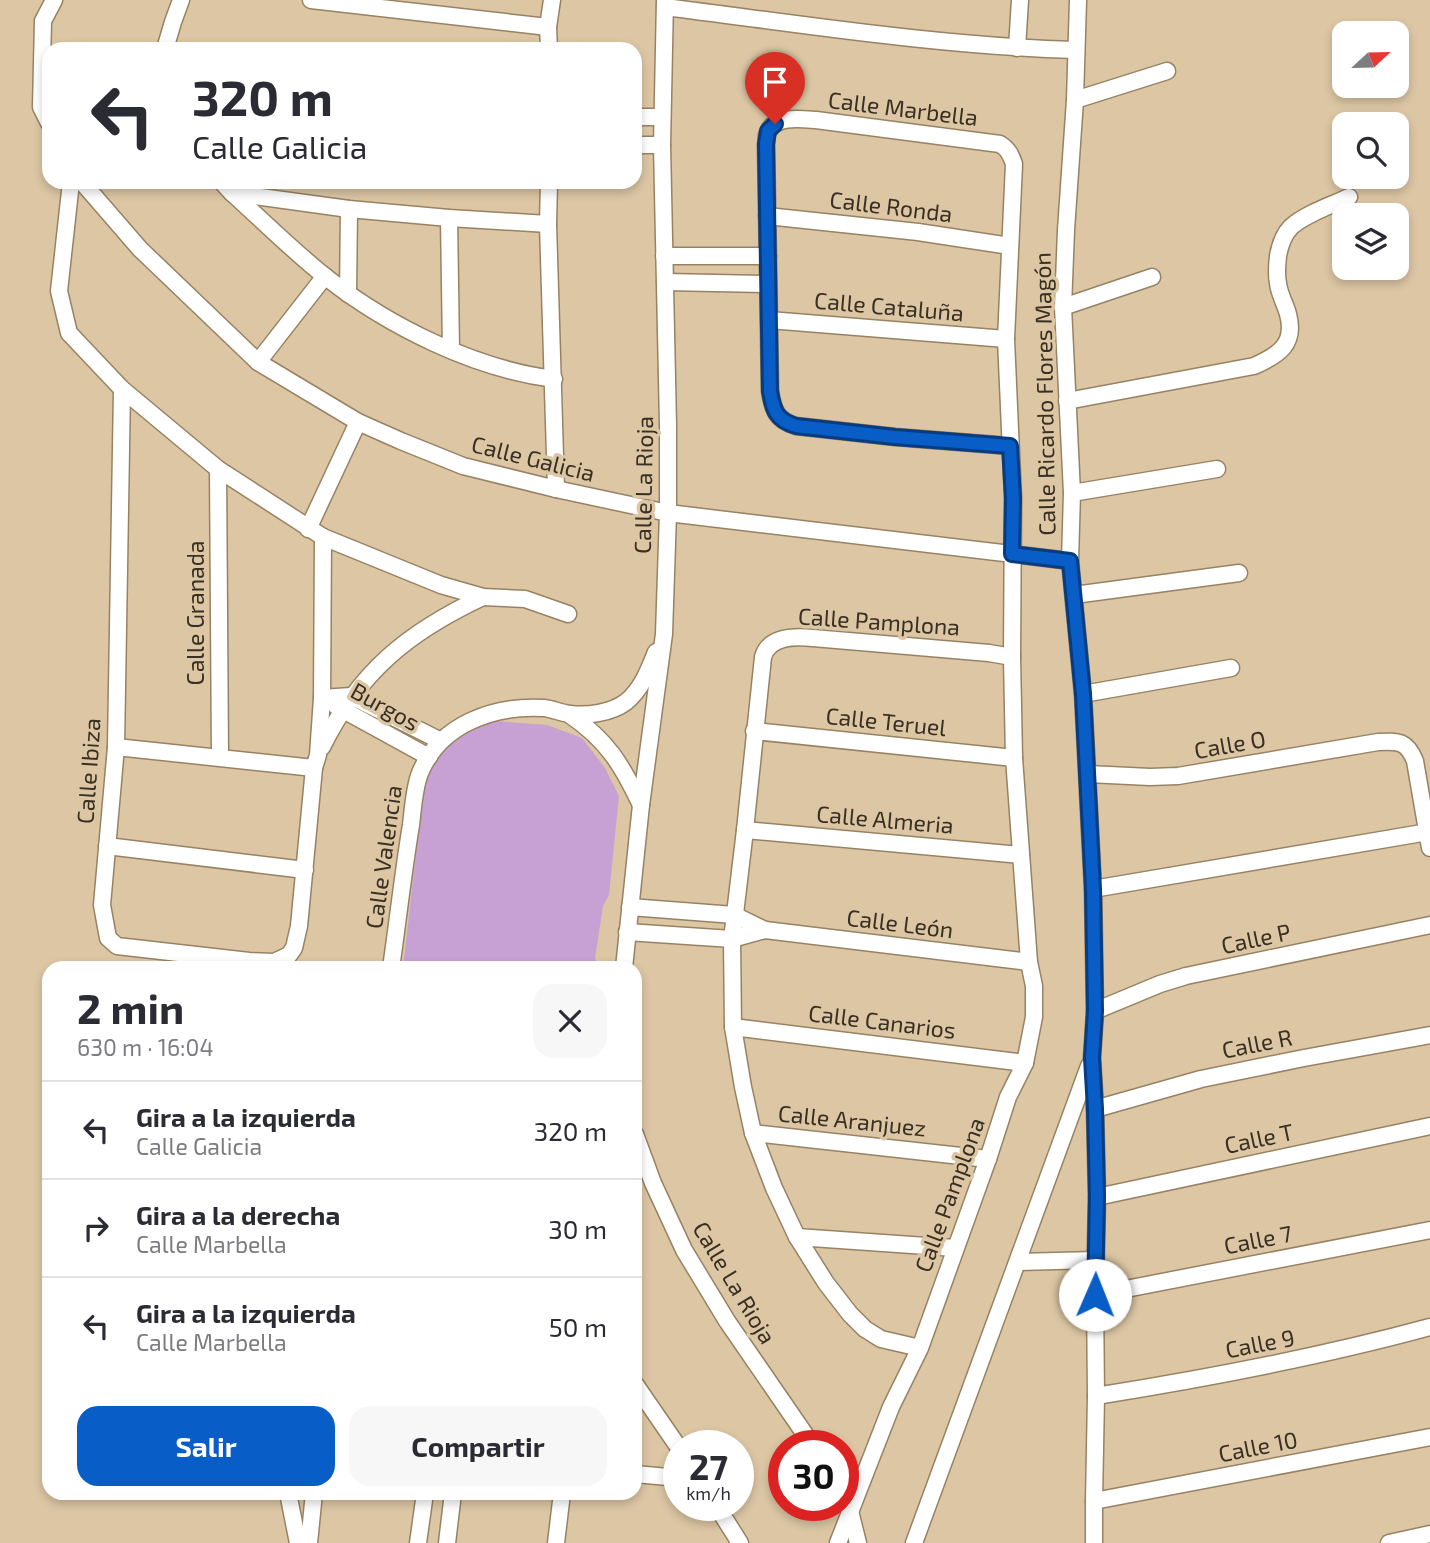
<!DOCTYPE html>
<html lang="es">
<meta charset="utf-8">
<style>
:root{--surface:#fff;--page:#f7f7f7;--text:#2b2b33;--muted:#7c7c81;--line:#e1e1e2;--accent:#095dc7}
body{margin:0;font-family:"Exo 2",sans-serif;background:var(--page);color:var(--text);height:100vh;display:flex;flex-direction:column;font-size:26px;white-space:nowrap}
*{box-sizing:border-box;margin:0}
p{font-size:23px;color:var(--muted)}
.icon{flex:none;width:38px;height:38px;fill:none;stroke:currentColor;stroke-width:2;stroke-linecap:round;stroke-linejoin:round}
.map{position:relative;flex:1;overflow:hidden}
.drawer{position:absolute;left:42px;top:961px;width:600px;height:539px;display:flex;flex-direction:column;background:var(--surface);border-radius:21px;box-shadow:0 4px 10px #0003}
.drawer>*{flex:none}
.banner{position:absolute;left:42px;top:42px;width:600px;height:147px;border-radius:21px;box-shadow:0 4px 10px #0003;background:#fff;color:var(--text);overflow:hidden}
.needle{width:46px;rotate:68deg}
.fabs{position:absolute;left:1332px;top:21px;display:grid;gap:14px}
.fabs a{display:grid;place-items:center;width:77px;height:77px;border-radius:14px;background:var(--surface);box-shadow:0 4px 10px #0003;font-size:35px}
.speed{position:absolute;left:663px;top:1430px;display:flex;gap:14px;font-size:35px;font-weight:700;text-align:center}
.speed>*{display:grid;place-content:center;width:91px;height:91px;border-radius:50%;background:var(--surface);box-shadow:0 4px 10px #0003;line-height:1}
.speed small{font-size:18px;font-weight:400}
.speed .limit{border:10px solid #d22;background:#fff;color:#111}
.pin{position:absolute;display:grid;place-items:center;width:60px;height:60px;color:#fff;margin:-72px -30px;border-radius:50% 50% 50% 0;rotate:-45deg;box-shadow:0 0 7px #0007}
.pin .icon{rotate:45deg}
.me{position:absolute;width:77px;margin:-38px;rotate:1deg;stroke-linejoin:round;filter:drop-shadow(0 0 5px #0008)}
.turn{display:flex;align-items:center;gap:24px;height:147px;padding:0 35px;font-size:32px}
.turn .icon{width:91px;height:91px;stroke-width:2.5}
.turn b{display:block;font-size:49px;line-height:60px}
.round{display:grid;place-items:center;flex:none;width:74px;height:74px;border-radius:21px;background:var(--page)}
.head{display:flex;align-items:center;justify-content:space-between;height:119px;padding:0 35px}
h1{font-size:42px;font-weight:700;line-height:52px}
.action{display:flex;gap:14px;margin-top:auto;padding:14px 35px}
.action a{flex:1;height:80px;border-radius:21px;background:var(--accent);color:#fff;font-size:28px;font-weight:700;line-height:80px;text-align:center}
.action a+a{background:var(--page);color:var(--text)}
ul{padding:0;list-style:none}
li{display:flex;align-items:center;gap:21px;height:98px;padding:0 35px;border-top:2px solid var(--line)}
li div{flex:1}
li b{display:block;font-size:26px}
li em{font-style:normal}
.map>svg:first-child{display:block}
.green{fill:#c8a1d4}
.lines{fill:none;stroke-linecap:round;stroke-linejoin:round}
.minor-casing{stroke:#978263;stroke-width:19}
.minor{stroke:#fff;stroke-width:16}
.route-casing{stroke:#063c81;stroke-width:18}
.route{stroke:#095dc7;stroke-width:12}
.labels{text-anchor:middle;stroke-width:7;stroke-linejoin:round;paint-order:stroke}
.street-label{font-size:23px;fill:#393023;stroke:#dcc6a4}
</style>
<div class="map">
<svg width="1430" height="1543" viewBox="0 0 1430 1543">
<rect width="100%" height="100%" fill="#dcc6a4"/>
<path class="green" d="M 496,721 L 547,725 L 582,738 L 605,768 L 619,796 L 609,895 L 603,906 L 595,958 L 599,968 L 403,968 L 425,773 L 453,734 Z"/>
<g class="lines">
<defs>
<g id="minor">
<path d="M 311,0 L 548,27"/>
<path d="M 1078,0 L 1075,100 L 1066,230 L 1063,307 L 1072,493 L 1070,561 L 1083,694 L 1093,889 L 1095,1011 L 1092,1058 L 1095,1109 L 1097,1197 L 1095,1295 L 1096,1396 L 1094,1501 L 1094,1543"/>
<path d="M 665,7 C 801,24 938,46 1075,50"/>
<path d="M 1017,48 L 1020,0"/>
<path d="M 165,49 L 173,22 L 181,0"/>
<path d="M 549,49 L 548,27 L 552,0"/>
<path d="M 1075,100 L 1167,71"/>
<path d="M 635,117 L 662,117"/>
<path d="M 49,123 L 41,107 L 43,21 L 54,0"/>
<path d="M 635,145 L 662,145"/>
<path d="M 71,182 L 59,291 L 69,333 L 122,389 L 218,469 L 323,537 L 441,585 L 483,597 L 525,599 L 568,614"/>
<path d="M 82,182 L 140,249 L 258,362 L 358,422 L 401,441 L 463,466 L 556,489 L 668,513 L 1070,561"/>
<path d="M 222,182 L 232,193 C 263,221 294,252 327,278 C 390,327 475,369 554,379"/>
<path d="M 549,182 L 548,224 L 556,489"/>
<path d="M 232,193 L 349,209 L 449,218 L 548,224"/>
<path d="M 767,216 L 918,232 L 1010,246"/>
<path d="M 449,218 L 451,350"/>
<path d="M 664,256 L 768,256"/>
<path d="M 665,282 L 768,284"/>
<path d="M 348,294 L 349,209"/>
<path d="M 1063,307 L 1152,277"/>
<path d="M 769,320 L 1006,339"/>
<path d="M 258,362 L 325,276"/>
<path d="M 122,389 L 116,747 L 102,905 L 108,938 L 117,946 L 249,961 L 274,962 L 289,955 L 294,948 L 299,926 L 314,768 L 318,755 L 322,698 L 323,537"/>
<path d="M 1067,401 L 1254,366 C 1279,355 1296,344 1288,314 C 1285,303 1279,294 1278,283 C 1276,274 1277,265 1278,256 C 1280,245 1283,235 1291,227 C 1305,214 1332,205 1349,197"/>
<path d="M 1010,446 L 895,437 L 796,426 C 776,420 773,410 770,391 L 766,144 C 767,140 766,136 768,132 C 775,115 802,119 816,120 L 1000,144 C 1008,149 1011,155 1014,164 L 1006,339 L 1013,498 L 1012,657"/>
<path d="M 218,469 L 220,757"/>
<path d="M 1072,493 L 1217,469"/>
<path d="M 308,529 L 358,422"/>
<path d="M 1074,595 L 1239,573"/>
<path d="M 1083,694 L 1231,668"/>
<path d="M 322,698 L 351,696 L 441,741"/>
<path d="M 336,706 L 429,757"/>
<path d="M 570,715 C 607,740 622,765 641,805"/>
<path d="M 754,731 L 1014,758"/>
<path d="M 116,747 L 314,768"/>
<path d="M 322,747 C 359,672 408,632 483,597"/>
<path d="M 1088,774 L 1150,777 L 1178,776 L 1378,742 C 1399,741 1407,741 1415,761 L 1430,848"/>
<path d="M 745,830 L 1021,855"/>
<path d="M 107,846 L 305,870"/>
<path d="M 1093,889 L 1428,832"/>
<path d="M 630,907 L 734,915 L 765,930 L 1029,962"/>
<path d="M 627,932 L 732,939 L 765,930"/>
<path d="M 391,968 C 398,920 403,873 411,825 C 413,809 414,788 420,773 C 440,724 494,705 544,708 C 553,709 561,713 570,714 C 588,716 611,713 626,702 C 641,690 649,670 656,652"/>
<path d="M 624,968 L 641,805 L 664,634 L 668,513 L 668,425 L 662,145 L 665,0"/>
<path d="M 1095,1011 L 1160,984 L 1186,976 L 1430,925"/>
<path d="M 733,1027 L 1025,1063"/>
<path d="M 1095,1109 L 1201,1079 L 1304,1058 L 1430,1035"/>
<path d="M 753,1133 L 988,1159"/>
<path d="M 635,1134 L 653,1183 L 684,1250 L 727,1321 L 813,1446"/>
<path d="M 1097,1197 L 1430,1126"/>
<path d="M 797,1237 L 955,1248"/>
<path d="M 1018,1262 L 1095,1260"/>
<path d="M 1095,1295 L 1430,1230"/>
<path d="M 635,1384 L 679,1448"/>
<path d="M 1096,1396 C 1209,1378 1320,1357 1430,1327"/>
<path d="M 635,1474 L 679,1478"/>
<path d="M 288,1493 L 298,1543"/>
<path d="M 844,1497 L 850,1511 L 858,1543"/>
<path d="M 1094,1501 L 1430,1437"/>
<path d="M 716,1505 L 740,1543"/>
<path d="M 309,1543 L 314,1493"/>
<path d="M 418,1543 L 425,1493"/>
<path d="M 447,1543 L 453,1493"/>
<path d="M 556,1543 L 562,1493"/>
<path d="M 838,1543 L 891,1407 L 920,1348 L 988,1159 L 1008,1097 L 1025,1063 L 1034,1017 L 1034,986 L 1029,962 L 1014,758 L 1012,657 L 989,653 L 813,638 C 794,636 769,636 763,657 L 745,830 L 732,939 L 733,1027 L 743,1087 L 753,1133 L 774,1188 L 797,1237 L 826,1283 L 850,1314 L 865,1329 L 881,1339 L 920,1348"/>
<path d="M 914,1543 L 1089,1066"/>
<path d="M 1389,1543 L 1430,1534"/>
</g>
</defs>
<use href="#minor" class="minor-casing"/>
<use href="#minor" class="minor"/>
</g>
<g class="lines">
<defs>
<path id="route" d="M 775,124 L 768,131 L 766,144 L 770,391 C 773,410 776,420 796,426 L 895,437 L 1010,446 L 1013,498 L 1012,554 L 1070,561 L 1083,694 L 1093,889 L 1095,1011 L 1092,1058 L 1095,1109 L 1097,1196 L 1095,1295"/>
</defs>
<use href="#route" class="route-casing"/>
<use href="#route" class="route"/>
</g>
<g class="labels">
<g class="street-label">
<text transform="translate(903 109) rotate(7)" y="8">Calle Marbella</text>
<text transform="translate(891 207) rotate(7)" y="8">Calle Ronda</text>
<text transform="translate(889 307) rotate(5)" y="8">Calle Cataluña</text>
<text transform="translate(1045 394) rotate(-91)" y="8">Calle Ricardo Flores Magón</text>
<text transform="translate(533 459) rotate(14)" y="8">Calle Galicia</text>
<text transform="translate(644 485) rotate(-89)" y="8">Calle La Rioja</text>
<text transform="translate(196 613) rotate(-90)" y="8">Calle Granada</text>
<text transform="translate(879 622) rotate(4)" y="8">Calle Pamplona</text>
<text transform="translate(385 707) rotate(29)" y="8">Burgos</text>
<text transform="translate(886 722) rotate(6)" y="8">Calle Teruel</text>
<text transform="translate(1230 745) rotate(-10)" y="8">Calle O</text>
<text transform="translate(89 771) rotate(-86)" y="8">Calle Ibiza</text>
<text transform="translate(885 820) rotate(5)" y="8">Calle Almeria</text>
<text transform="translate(384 857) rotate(-82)" y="8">Calle Valencia</text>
<text transform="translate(900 924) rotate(7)" y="8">Calle León</text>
<text transform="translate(1256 939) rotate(-12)" y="8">Calle P</text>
<text transform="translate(882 1022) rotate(7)" y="8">Calle Canarios</text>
<text transform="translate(1257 1044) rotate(-11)" y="8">Calle R</text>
<text transform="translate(852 1121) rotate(6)" y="8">Calle Aranjuez</text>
<text transform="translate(1259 1139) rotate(-12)" y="8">Calle T</text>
<text transform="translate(950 1195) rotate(-70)" y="8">Calle Pamplona</text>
<text transform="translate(1258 1240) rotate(-11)" y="8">Calle 7</text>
<text transform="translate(734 1283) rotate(59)" y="8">Calle La Rioja</text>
<text transform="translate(1260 1344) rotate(-11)" y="8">Calle 9</text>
<text transform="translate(1258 1447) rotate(-11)" y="8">Calle 10</text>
</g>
</g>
</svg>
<div class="fabs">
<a><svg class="needle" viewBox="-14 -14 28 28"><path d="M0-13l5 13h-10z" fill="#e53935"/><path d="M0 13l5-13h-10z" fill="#7c7c81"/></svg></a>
<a><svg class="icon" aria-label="search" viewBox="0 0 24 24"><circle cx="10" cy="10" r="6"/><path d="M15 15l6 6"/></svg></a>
<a><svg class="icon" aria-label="layers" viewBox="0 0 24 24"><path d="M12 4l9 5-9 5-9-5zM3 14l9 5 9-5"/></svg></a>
</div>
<div class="speed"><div>27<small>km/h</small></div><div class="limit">30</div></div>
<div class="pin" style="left:775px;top:124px;background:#d93025"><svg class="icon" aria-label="arrive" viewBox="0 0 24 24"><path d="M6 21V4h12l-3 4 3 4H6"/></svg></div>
<svg class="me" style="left:1095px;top:1295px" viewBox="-20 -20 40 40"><circle r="19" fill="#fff"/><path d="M0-13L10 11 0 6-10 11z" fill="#095dc7"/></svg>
<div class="banner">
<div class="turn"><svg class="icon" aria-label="left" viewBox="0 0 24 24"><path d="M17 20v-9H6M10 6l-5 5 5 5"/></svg><div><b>320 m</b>Calle Galicia</div></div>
</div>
<section class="drawer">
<div class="head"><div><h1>2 min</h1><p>630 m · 16:04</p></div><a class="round"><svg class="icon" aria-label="close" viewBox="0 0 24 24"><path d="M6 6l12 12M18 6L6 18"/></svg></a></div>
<ul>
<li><svg class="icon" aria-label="left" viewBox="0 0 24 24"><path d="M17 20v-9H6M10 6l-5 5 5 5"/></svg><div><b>Gira a la izquierda</b><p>Calle Galicia</p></div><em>320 m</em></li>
<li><svg class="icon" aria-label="right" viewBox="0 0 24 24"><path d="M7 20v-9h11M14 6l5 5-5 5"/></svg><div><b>Gira a la derecha</b><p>Calle Marbella</p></div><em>30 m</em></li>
<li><svg class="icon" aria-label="left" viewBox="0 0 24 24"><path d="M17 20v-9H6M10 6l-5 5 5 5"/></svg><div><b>Gira a la izquierda</b><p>Calle Marbella</p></div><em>50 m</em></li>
</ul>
<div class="action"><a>Salir</a><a>Compartir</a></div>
</section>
</div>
